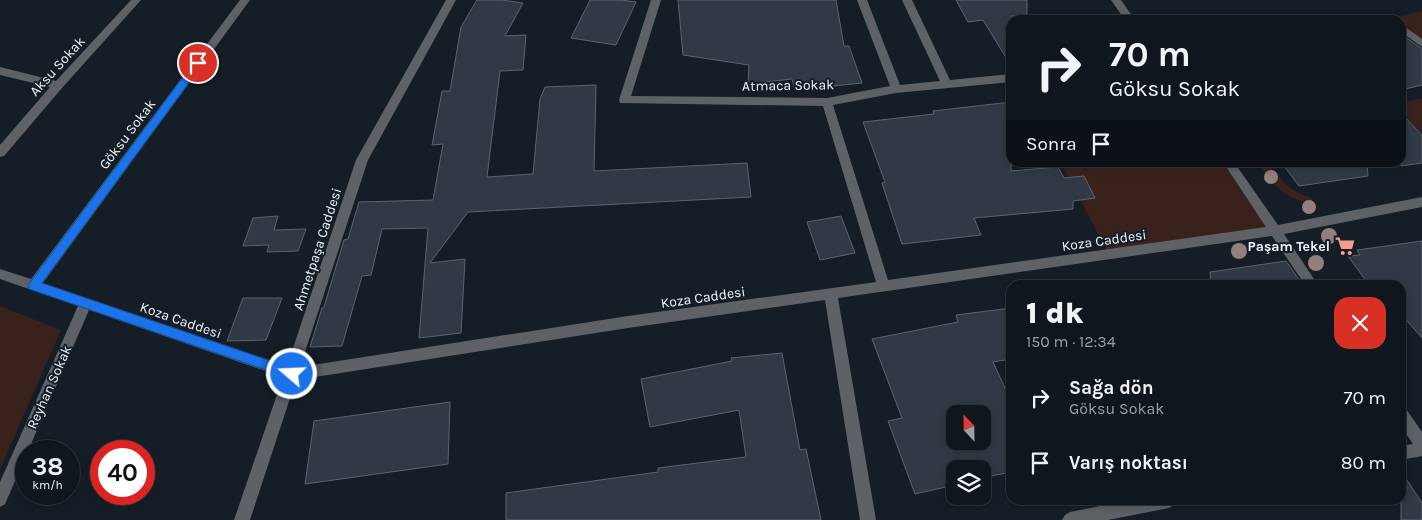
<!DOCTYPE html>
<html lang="tr">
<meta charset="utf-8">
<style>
:root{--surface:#10161d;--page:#191f26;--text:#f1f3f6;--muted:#9c9fa4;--line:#30353b}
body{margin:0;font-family:Karla,sans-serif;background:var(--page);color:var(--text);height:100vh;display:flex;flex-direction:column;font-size:19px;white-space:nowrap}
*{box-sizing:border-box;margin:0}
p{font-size:16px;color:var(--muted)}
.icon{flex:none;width:28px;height:28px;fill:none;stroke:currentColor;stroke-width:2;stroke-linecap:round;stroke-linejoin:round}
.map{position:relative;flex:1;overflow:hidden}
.details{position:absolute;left:1006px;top:280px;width:400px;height:225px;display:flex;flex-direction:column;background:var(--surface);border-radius:15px;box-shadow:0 2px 8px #0003,0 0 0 1px var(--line)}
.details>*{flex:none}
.guide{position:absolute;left:1006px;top:15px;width:400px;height:152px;border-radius:15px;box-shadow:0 2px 8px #0003,0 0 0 1px var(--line);background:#10161d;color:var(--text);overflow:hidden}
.needle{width:32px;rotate:338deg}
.buttons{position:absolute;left:946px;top:405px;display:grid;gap:10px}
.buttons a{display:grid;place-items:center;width:45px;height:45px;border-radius:10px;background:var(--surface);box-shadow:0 2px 8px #0003,0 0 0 1px var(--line);font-size:25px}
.speed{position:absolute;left:15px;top:440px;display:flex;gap:10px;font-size:25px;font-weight:700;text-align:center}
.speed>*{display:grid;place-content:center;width:65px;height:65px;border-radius:50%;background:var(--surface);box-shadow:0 2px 8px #0003,0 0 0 1px var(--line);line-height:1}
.speed small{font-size:12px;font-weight:400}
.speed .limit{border:8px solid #d22;background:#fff;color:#111}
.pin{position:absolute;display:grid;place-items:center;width:42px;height:42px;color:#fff;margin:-21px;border:2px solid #fff;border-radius:50%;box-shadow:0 1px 5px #0007}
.me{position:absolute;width:55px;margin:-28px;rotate:289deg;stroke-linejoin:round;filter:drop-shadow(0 0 4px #0008)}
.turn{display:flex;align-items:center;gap:18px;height:105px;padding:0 20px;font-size:22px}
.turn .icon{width:65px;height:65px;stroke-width:2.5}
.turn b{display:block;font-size:35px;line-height:42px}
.then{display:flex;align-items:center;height:48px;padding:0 20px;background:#0003;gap:10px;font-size:19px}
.round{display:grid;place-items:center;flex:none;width:52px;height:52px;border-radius:15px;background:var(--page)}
.head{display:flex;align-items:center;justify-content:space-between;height:85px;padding:0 20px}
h1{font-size:30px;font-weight:800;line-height:38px}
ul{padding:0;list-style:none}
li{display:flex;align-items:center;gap:15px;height:65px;padding:0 20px}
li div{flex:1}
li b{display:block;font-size:19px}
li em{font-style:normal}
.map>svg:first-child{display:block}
.green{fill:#3a221c}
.building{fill:#313a44;stroke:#5a646f;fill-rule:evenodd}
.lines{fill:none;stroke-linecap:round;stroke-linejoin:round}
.minor{fill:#5e6267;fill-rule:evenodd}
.tree{fill:#927f7e}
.route{fill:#1a73e8;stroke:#114b97}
.labels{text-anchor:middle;stroke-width:4;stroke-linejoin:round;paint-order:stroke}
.street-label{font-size:14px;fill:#eef4fb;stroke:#151e27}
.poi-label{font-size:14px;font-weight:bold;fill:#eef4fb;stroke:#151e27;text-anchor:end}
</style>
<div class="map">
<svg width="1422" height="520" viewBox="0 0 1422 520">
<rect width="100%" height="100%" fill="#151e27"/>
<g class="green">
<path d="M 1422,11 L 1422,42 L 1401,25 L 1401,20 L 1396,20 L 1393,18 Z"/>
<path d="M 1422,98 L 1422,133 L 1401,112 L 1401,103 Z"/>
<path d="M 1061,163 L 1228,163 L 1274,231 L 1109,255 Z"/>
<path d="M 1257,163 L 1267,163 C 1279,178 1290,192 1310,197 L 1313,202 C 1285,202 1272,182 1257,163 Z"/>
<path d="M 0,306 L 61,330 L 0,469 Z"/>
</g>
<g class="building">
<path d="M 477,0 L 502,0 L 523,3 L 505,36 L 526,35 L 523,70 L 500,71 L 487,177 L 533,174 L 540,99 L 545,87 L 596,85 L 594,171 L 747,163 L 751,197 L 468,212 L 430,263 L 465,259 L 461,333 L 419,338 L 428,228 L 382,229 L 371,275 L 362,276 L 342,346 L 310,347 L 322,308 L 324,307 L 344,240 L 348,239 L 359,202 L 433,200 L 443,144 L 432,145 L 442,91 L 450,91 L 461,27 Z"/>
<path d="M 590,0 L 621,0 L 636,2 L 616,45 L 571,38 Z"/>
<path d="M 678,0 L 836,0 L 844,46 L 849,46 L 862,83 L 795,90 L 792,79 L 748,84 L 749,65 L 683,55 Z"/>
<path d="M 956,0 L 1027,0 L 1027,14 L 1011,16 L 1011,66 L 983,20 L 968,22 Z"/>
<path d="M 1401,34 L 1422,49 L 1422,85 L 1401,90 Z"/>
<path d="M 1011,102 L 1011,171 L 1058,167 L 1064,178 L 1084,176 L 1095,198 L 1073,201 L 1073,209 L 974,218 L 981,235 L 902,244 L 882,183 L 885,182 L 863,122 L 934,114 L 933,111 Z"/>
<path d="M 1401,113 L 1422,135 L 1422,163 L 1401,166 Z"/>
<path d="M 1281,162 L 1367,162 L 1368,176 L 1299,186 Z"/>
<path d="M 278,216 L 274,230 L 306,229 L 298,251 L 267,252 L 269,245 L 243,246 L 253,218 Z"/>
<path d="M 841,216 L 855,253 L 820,260 L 807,222 Z"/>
<path d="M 1422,241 L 1422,338 L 1401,314 L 1401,285 L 1369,285 L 1348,256 L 1360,255 L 1357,250 Z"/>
<path d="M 1286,261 L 1303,285 L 1211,285 L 1210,272 Z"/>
<path d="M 243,298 L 282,298 L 266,340 L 227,341 Z"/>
<path d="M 1011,308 L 1011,359 L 993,362 L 1011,401 L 1011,472 L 982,478 L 982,469 L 955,469 L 955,485 L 915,494 L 888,421 L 902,418 L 872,339 L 958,322 L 956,315 ZM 955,414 L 982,414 L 982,441 L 955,441 Z"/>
<path d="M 782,353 L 800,450 L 806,449 L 821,520 L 506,520 L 506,493 L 658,472 L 658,468 L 746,457 L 739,410 L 650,427 L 641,379 L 732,361 L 731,358 Z"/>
<path d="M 450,402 L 448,464 L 305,484 L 314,421 Z"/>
<path d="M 1401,471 L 1422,503 L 1422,520 L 1401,520 Z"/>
</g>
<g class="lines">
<g class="minor">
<path d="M 131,0 L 141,0 L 62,88 L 4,156 L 0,157 L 0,145 L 50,87 L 0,75 L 0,67 L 56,81 Z"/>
<path d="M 240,0 L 250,0 L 43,283 L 287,366 L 356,160 L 446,0 L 456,0 L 368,160 L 300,367 L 628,316 L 876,282 L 823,106 L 620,103 L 619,100 L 651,0 L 661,0 L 631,96 L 827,98 L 890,86 L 857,0 L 867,0 L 900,85 L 940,81 L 902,0 L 912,0 L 950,80 L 1011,74 L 1011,82 L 896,93 L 833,105 L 888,280 L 1266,227 L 1223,162 L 1234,162 L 1278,225 L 1422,197 L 1422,207 L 1284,234 L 1318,285 L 1305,285 L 1272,236 L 838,298 L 876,520 L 860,520 L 825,300 L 628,328 L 296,380 L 250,520 L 234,520 L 283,377 L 89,310 L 28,451 L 26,451 L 26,456 L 5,504 L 0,507 L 0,482 L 78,306 L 0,279 L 0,269 L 31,279 Z"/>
<path d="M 1111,0 L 1121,0 L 1135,20 L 1125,20 Z"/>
<path d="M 1401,24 L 1422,39 L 1422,47 L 1401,32 Z"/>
<path d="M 1401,407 L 1406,409 L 1422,432 L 1422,456 L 1401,460 L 1401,446 L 1413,444 L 1401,426 Z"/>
<path d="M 1131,500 L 1177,500 L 1174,505 L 1169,508 L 1108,520 L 1062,520 L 1065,515 L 1070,512 Z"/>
</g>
</g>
<g class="tree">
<circle cx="1271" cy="177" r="7"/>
<circle cx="1309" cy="207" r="7"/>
<circle cx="1329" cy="236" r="8"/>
<circle cx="1239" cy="251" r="8"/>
<circle cx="1316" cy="263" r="8"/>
</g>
<path class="route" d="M 198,60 L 201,61 L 201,66 L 42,283 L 297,370 L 299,374 L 297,378 L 292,379 L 29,289 L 28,285 L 195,61 Z"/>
<defs>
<symbol id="supermarket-bare" viewBox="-9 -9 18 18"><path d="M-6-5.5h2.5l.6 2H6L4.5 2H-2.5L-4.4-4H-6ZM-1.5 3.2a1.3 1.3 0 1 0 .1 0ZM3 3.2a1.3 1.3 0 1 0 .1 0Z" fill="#f49d8b" stroke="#151e27" stroke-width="2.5" paint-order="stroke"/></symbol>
</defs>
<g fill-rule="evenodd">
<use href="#supermarket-bare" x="1331" y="232" width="28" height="28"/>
</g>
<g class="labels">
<g class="street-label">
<text transform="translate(57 66) rotate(-48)" y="5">Aksu Sokak</text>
<text transform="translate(788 85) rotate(-1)" y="5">Atmaca Sokak</text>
<text transform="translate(127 134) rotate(-53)" y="5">Göksu Sokak</text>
<text transform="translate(1104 240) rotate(-8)" y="5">Koza Caddesi</text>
<text transform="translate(317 249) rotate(-72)" y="5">Ahmetpaşa Caddesi</text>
<text transform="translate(703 297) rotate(-8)" y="5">Koza Caddesi</text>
<text transform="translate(181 320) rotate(19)" y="5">Koza Caddesi</text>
<text transform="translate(49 387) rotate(-66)" y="5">Reyhan Sokak</text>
</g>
<g class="poi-label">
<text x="1330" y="251">Paşam Tekel</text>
</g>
</g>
</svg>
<div class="buttons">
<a><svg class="needle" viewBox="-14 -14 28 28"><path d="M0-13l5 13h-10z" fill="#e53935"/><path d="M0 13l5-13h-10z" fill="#9c9fa4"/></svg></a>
<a><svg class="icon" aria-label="layers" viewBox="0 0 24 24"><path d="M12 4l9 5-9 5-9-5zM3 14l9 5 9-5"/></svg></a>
</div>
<div class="speed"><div>38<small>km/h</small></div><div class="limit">40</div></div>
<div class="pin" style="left:198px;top:63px;background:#d93025"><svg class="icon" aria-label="arrive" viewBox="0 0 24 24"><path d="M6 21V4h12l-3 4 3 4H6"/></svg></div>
<svg class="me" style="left:292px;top:374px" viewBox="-20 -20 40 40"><circle r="17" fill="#1a73e8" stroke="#fff" stroke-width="3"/><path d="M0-11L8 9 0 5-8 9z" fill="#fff"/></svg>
<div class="guide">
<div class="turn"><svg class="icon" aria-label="right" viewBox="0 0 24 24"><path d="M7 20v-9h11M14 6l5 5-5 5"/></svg><div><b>70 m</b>Göksu Sokak</div></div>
<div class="then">Sonra<svg class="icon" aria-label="arrive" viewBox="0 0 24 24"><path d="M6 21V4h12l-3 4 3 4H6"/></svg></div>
</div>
<section class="details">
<div class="head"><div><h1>1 dk</h1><p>150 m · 12:34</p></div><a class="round" style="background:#d93025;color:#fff"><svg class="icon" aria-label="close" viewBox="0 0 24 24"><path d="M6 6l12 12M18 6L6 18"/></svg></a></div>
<ul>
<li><svg class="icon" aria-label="right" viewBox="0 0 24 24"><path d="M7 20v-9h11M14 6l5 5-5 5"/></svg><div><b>Sağa dön</b><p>Göksu Sokak</p></div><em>70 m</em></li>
<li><svg class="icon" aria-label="arrive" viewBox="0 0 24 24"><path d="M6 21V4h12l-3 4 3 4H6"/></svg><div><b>Varış noktası</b></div><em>80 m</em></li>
</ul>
</section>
</div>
